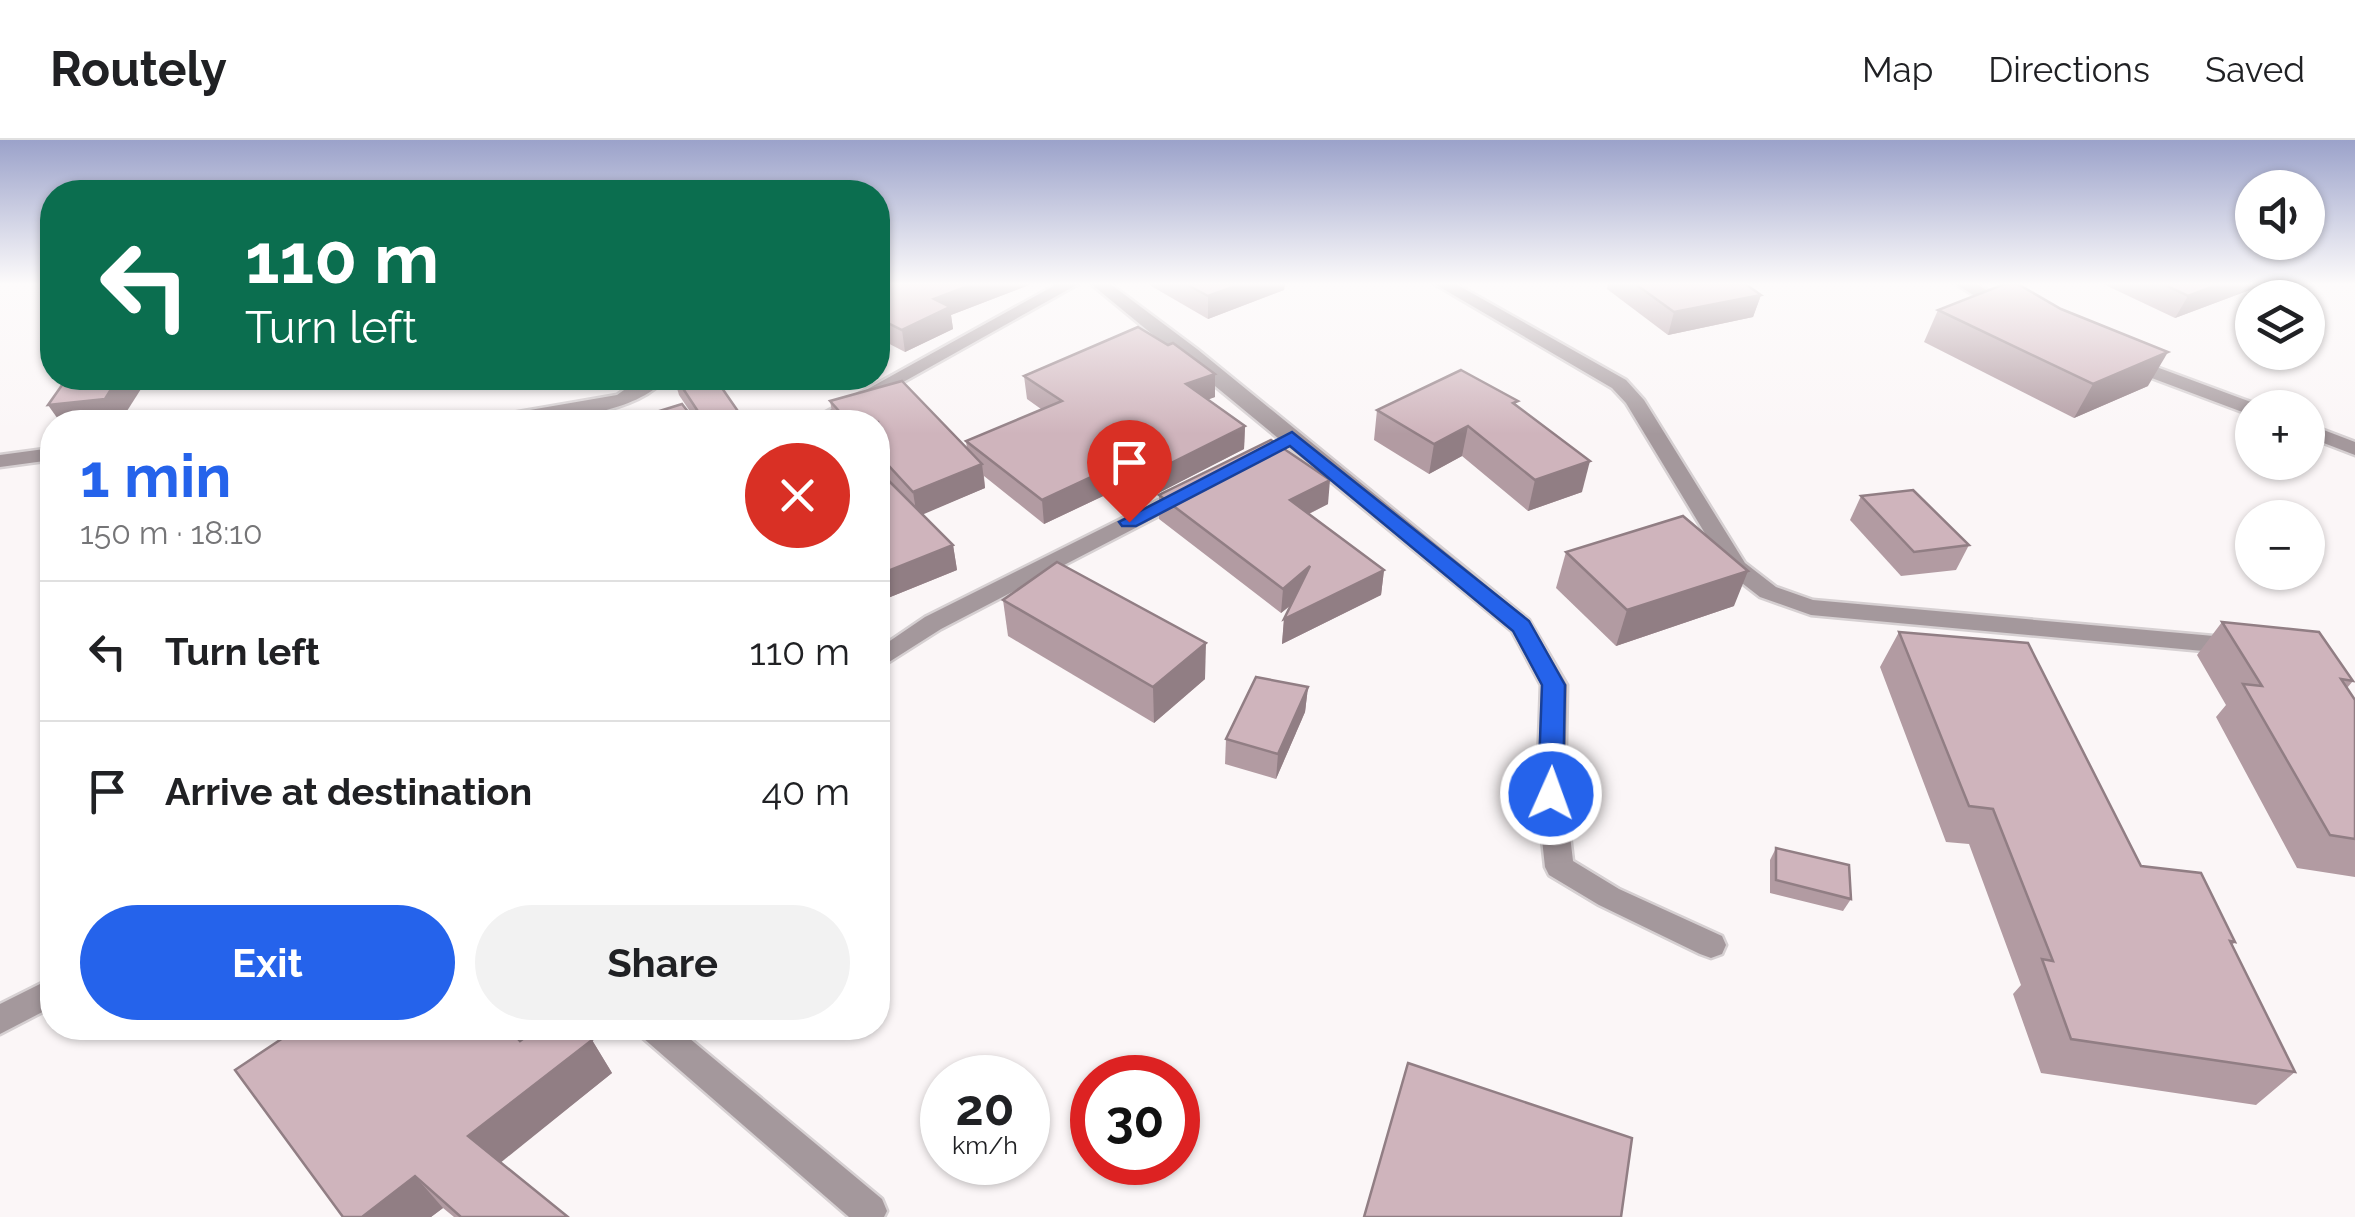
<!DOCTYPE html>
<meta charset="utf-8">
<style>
:root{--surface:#fff;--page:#f2f2f2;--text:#202124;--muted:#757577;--line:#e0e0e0;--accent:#2563eb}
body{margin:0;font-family:Raleway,sans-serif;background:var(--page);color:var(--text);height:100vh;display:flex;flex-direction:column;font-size:38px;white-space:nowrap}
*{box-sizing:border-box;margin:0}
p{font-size:32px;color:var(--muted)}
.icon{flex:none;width:55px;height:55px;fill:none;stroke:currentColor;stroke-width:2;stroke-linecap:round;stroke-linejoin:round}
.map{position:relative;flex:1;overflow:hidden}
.panel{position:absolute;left:40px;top:270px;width:850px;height:630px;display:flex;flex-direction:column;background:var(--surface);border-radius:40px;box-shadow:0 2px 8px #0004}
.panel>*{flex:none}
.top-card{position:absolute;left:40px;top:40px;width:850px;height:210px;border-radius:40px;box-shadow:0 2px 8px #0004;background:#0b6e4f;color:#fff;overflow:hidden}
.controls{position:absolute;left:2235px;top:30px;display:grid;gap:20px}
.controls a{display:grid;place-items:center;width:90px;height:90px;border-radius:50%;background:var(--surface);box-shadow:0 2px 8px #0004;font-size:50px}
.speed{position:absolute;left:920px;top:915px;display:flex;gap:20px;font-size:50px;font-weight:700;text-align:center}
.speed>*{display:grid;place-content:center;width:130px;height:130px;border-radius:50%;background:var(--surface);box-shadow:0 2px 8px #0004;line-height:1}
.speed small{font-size:25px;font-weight:400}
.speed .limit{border:15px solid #d22;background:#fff;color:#111}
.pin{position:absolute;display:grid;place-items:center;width:85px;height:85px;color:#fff;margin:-102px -42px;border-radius:50% 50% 50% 0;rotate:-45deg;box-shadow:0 0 10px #0007}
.pin .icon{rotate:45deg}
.me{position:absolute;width:110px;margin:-55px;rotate:2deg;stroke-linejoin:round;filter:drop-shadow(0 0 8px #0008)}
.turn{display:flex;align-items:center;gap:35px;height:210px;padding:0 40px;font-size:45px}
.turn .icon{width:130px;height:130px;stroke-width:2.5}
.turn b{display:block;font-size:70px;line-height:85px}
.round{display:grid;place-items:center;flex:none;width:105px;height:105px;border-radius:52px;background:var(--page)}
.head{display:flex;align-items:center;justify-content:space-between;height:170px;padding:0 40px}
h1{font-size:60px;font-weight:700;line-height:75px;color:var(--accent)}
.cta{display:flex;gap:20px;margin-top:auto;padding:20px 40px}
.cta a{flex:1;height:115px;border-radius:60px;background:var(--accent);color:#fff;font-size:40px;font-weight:700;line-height:115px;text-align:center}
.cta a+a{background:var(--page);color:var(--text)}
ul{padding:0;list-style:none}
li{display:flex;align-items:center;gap:30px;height:140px;padding:0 40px;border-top:2px solid var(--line)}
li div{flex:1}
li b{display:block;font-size:38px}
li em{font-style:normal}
header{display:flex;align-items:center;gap:60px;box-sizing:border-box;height:140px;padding:0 50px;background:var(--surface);border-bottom:2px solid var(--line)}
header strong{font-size:48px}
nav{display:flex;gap:55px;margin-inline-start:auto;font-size:35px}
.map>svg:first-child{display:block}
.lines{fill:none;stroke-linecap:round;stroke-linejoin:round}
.street-casing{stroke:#d6d0d2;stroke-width:5}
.street{fill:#a4989c;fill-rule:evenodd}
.wall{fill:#b29ba2}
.shaded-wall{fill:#917e84}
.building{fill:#cfb4bc;stroke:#917e84;stroke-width:2.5}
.route{fill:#2563eb;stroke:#184099;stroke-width:2.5}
</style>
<header>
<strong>Routely</strong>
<nav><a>Map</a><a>Directions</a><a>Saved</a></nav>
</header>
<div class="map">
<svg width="2355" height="1077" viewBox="0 0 2355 1077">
<rect width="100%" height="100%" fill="#fbf6f7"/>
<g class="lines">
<defs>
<g id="street">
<path d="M 1059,143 L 1080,143 L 832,282 L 808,282 Z"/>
<path d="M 1090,143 L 1109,143 L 1197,209 L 1529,480 L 1567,545 L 1565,653 L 1573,721 L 1619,749 L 1722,796 L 1726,805 L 1722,814 L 1711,818 L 1700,814 L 1599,765 L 1549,735 L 1545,727 L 1537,653 L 1541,545 L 1512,491 Z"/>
<path d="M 1433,143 L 1454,143 L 1626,240 L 1644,260 L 1745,423 L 1776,447 L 1813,460 L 2236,498 L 2248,506 L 2236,514 L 1811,475 L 1760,457 L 1729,433 L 1626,263 L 1612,248 Z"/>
<path d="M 1954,143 L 1975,143 L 2019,170 L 2010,175 L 2004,174 Z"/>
<path d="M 2124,215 L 2259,265 L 2261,268 L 2252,268 L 2252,275 L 2245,273 L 2117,225 L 2115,221 Z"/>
<path d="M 641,238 L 659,238 L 661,243 C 628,277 530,285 485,282 L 495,276 L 617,255 Z"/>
<path d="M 2308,284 L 2355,302 L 2355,315 L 2308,297 Z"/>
<path d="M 52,308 L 52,320 L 0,327 L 0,315 Z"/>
<path d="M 1189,345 L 1200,351 L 1197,356 L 941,489 L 878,529 L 878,509 L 925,477 Z"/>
<path d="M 52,838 L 52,867 L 0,894 L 0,864 Z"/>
<path d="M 638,888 L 677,888 L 882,1059 L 887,1071 L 884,1077 L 849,1077 L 643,898 Z"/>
</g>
</defs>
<use href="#street" class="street-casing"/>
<use href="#street" class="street"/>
</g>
<g class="wall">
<path d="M 878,143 L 1029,145 L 951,175 L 953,189 L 905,212 L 878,198 Z"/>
<path d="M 1146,143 L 1285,143 L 1284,150 L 1208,179 Z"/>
<path d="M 1608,143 L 1744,143 L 1761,155 L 1753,177 L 1668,195 L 1607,149 Z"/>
<path d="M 2101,143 L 2258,143 L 2255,148 L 2175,178 Z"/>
<path d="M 1938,170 L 2148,246 L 2074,278 L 1924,202 Z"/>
<path d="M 1024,236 L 1215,257 L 1208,259 L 1245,286 L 1244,309 L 1139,363 L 1118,349 L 1044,384 L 984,336 L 985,348 L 922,374 L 953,405 L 957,430 L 878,462 L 878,343 L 884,340 L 878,332 L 878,282 L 834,282 L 830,261 L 967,309 L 966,301 L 1041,269 L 1027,259 Z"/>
<path d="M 674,238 L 715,238 L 744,282 L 697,282 L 679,255 Z"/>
<path d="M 1517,265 L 1582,352 L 1528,371 L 1462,316 L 1429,334 L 1374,300 L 1377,270 Z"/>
<path d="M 1159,355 L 1328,364 L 1309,374 L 1384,430 L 1381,455 L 1282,504 L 1284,479 L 1291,465 L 1281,473 L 1159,379 Z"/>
<path d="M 1861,356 L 1969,405 L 1956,430 L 1901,436 L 1850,380 Z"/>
<path d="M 1566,412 L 1734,466 L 1616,506 L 1556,448 Z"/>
<path d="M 1003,460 L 1205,539 L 1154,583 L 1008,496 Z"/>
<path d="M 2222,482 L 2353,541 L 2347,548 L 2355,560 L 2355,737 L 2297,728 L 2216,577 L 2226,565 L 2197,515 Z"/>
<path d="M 1899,492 L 2141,726 L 2235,802 L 2232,805 L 2295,932 L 2256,965 L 2041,933 L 2013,854 L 2021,845 L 1969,704 L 1946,702 L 1880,527 Z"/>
<path d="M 1308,547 L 1305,572 L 1276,639 L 1225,624 L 1226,599 Z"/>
<path d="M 1776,708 L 1851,759 L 1843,771 L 1770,753 L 1770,720 Z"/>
<path d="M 592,900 L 612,933 L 500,1022 L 568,1077 L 454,1077 L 443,1068 L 431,1077 L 343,1077 L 520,901 Z"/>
</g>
<g class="shaded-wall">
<path d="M 976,143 L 1029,143 L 1029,145 L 951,175 L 953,189 L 905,212 L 902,190 L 934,159 Z"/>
<path d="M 1244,143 L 1285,143 L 1284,150 L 1208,179 L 1208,156 Z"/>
<path d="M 2222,143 L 2258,143 L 2255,148 L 2175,178 L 2188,156 Z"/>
<path d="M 1761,155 L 1753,177 L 1668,195 L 1674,172 Z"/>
<path d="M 2168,212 L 2148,246 L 2074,278 L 2093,244 Z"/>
<path d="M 1215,234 L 1215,257 L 1186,268 L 1186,244 Z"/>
<path d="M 118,238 L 148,238 L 120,282 L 60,282 L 48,265 Z"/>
<path d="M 742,277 L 744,282 L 725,282 Z"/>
<path d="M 1245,286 L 1244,309 L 1139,363 L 1139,339 Z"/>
<path d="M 1468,286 L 1462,316 L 1429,334 L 1434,304 Z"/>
<path d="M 1590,321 L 1582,352 L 1528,371 L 1535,340 Z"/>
<path d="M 982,324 L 985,348 L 917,377 L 913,352 Z"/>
<path d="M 1117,325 L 1118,349 L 1044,384 L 1042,360 Z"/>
<path d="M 1330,340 L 1328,364 L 1288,384 L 1290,360 Z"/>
<path d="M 953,405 L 957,430 L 878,462 L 878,435 Z"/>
<path d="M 1310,426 L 1308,451 L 1281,473 L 1283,449 Z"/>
<path d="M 1384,430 L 1381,455 L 1282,504 L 1284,479 Z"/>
<path d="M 1748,431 L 1734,466 L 1616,506 L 1627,470 Z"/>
<path d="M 1206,503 L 1205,539 L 1154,583 L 1153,547 Z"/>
<path d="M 1308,547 L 1305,572 L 1276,639 L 1278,614 Z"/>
<path d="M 592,900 L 612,933 L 494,1028 L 468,996 Z"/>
<path d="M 415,1036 L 443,1068 L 431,1077 L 362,1077 Z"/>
</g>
<g class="building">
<path d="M 878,143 L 976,143 L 934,159 L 950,167 L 902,190 L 878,178 Z"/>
<path d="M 1184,143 L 1244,143 L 1208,156 Z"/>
<path d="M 1634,143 L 1744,143 L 1761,155 L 1674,172 Z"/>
<path d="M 2007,143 L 2016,143 L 2061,169 L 2168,212 L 2093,244 L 1938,170 Z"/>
<path d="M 2161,143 L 2222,143 L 2188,156 Z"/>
<path d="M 1138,187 L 1168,205 L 1173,203 L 1215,234 L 1186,244 L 1245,286 L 1139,339 L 1117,325 L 1042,360 L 966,301 L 1062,261 L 1024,236 Z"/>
<path d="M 1461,230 L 1518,261 L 1513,263 L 1590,321 L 1535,340 L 1468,286 L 1434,304 L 1377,270 Z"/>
<path d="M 67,238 L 118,238 L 105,259 L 48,265 Z"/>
<path d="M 676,238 L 715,238 L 742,277 L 725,282 L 705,282 Z"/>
<path d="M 902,241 L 982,324 L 913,352 L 878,314 L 878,282 L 849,282 L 830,261 Z"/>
<path d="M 682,264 L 696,282 L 624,282 Z"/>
<path d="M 613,272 L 618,282 L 574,282 Z"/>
<path d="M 1271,300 L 1330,340 L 1290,360 L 1384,430 L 1284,479 L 1310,426 L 1283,449 L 1159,355 Z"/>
<path d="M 887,339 L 953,405 L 878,435 L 878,343 Z"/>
<path d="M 1913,350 L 1969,405 L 1914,412 L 1861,356 Z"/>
<path d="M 1683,376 L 1748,431 L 1627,470 L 1566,412 Z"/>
<path d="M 1057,422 L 1206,503 L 1153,547 L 1003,460 Z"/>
<path d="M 2222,482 L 2319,492 L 2353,541 L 2341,539 L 2355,560 L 2355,699 L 2330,695 L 2243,544 L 2262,546 Z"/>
<path d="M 1899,492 L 2028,503 L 2141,726 L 2201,733 L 2235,802 L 2230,801 L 2295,932 L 2071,899 L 2042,819 L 2053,821 L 1993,669 L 1969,666 Z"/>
<path d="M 1256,537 L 1308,547 L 1278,614 L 1226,599 Z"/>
<path d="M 1776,708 L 1849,725 L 1851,759 L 1776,740 Z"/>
<path d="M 298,888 L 508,888 L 520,901 L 538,888 L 580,888 L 592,900 L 468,996 L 568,1077 L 461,1077 L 415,1036 L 362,1077 L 343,1077 L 235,930 Z"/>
<path d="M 1408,923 L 1632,998 L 1621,1077 L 1364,1077 Z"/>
</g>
<linearGradient id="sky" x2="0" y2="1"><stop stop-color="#9ba2ca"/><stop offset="0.49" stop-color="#fdfbfb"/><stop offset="1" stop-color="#fdfbfb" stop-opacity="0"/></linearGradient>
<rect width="2355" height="294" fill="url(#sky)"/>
<path class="route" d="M 1292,292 L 1529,481 L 1565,545 L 1563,654 L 1560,660 L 1542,660 L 1538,654 L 1542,545 L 1513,491 L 1290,306 L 1136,386 L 1122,386 L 1119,382 Z"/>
</svg>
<div class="controls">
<a><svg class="icon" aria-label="sound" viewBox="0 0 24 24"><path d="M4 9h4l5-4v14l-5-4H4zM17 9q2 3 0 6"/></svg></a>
<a><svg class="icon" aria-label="layers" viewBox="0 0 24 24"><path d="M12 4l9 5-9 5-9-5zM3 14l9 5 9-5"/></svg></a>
<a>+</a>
<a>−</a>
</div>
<div class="speed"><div>20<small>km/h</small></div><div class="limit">30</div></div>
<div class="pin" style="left:1129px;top:382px;background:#d93025"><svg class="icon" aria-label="arrive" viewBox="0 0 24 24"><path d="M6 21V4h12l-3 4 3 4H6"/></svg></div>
<svg class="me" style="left:1551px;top:654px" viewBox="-20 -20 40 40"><circle r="17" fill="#2563eb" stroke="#fff" stroke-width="3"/><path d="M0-11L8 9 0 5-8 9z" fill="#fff"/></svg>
<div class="top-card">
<div class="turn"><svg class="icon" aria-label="left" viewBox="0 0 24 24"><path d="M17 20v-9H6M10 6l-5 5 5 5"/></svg><div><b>110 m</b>Turn left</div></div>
</div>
<section class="panel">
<div class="head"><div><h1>1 min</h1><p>150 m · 18:10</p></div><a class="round" style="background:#d93025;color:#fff"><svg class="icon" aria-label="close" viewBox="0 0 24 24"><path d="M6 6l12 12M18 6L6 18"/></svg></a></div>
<ul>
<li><svg class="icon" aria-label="left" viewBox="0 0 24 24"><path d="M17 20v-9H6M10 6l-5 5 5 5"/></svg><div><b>Turn left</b></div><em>110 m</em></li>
<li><svg class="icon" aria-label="arrive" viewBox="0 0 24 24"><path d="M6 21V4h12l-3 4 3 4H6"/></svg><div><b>Arrive at destination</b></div><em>40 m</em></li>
</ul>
<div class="cta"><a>Exit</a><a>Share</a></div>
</section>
</div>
